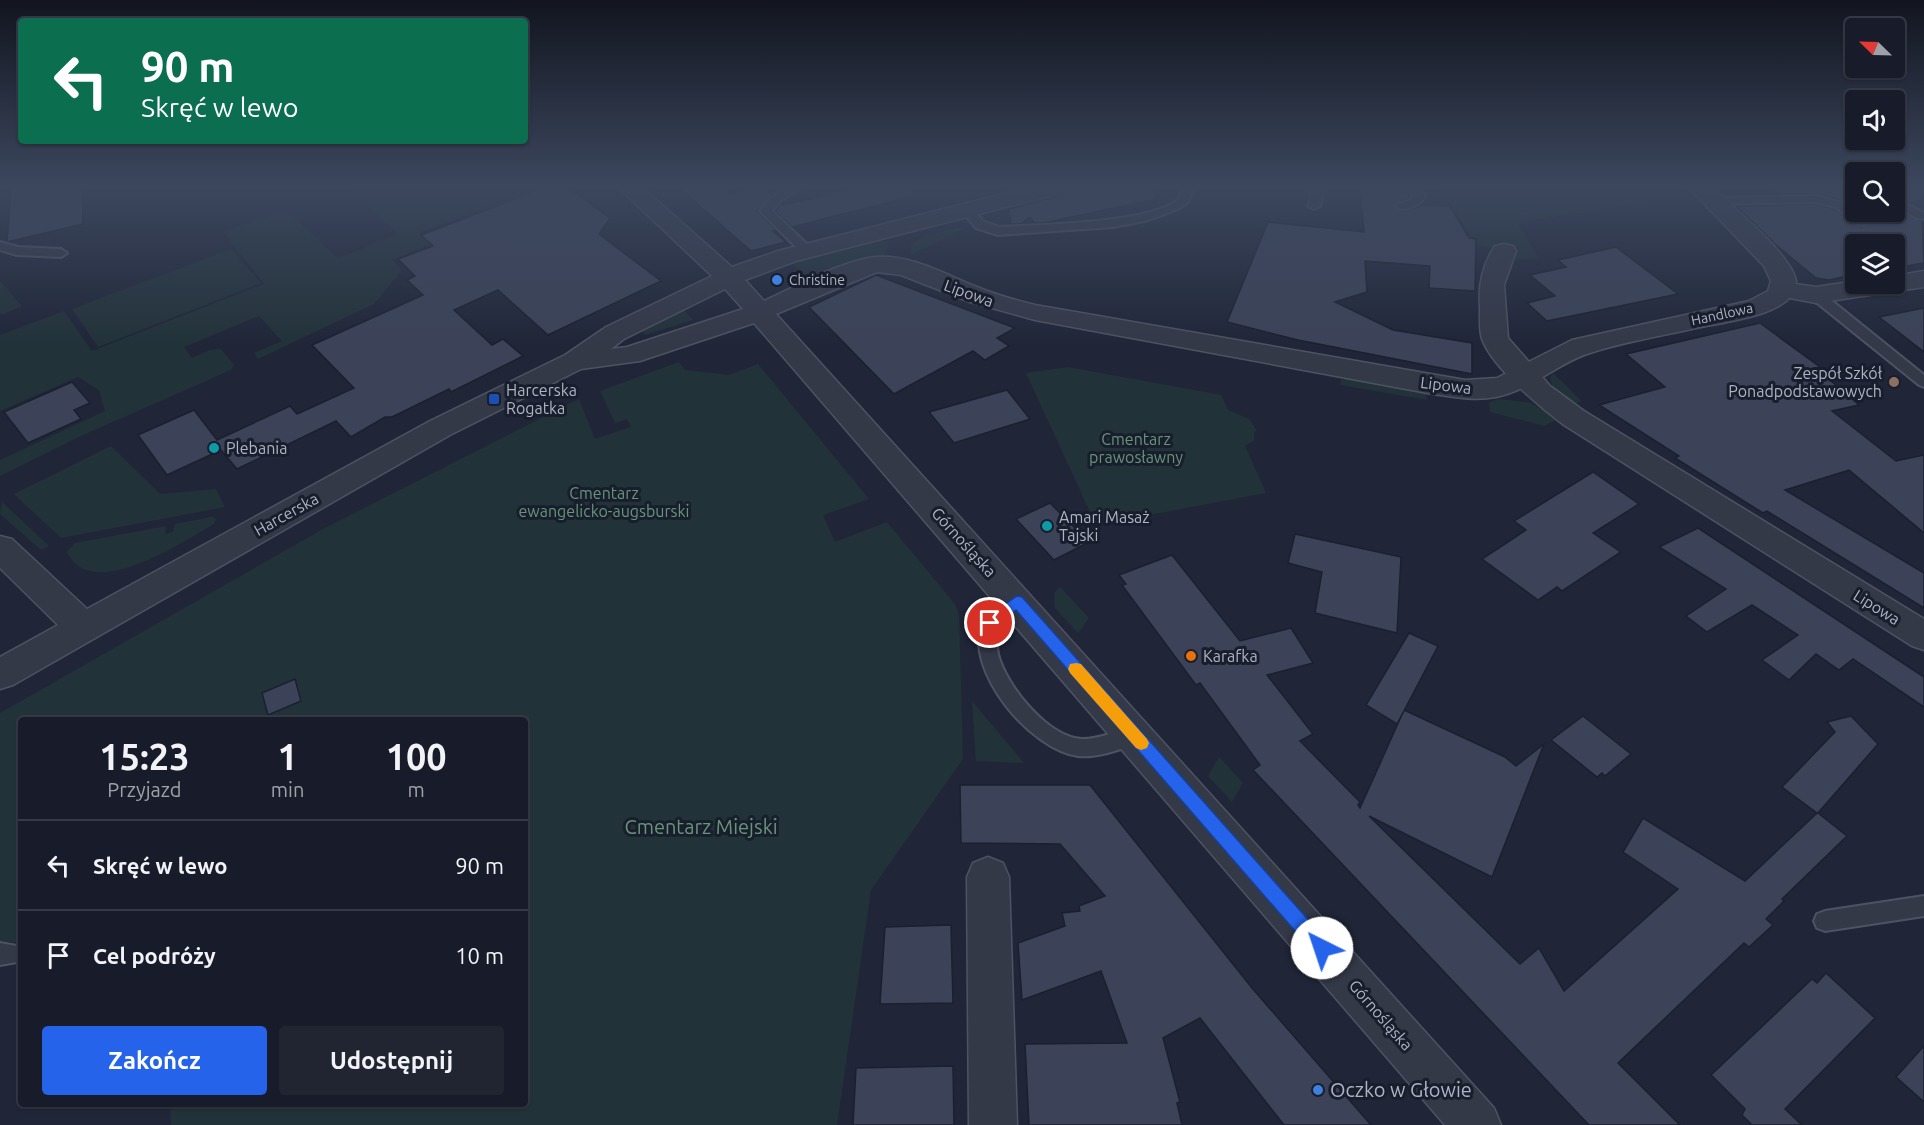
<!DOCTYPE html>
<html lang="pl">
<meta charset="utf-8">
<style>
:root{--surface:#181c2a;--page:#212532;--text:#f1f3f6;--muted:#9fa1a8;--line:#363a47;--accent:#2563eb}
body{margin:0;font-family:Ubuntu,sans-serif;background:var(--page);color:var(--text);height:100vh;display:flex;flex-direction:column;font-size:22px;white-space:nowrap}
*{box-sizing:border-box;margin:0}
p{font-size:20px;color:var(--muted)}
.icon{flex:none;width:33px;height:33px;fill:none;stroke:currentColor;stroke-width:2;stroke-linecap:round;stroke-linejoin:round}
.map{position:relative;flex:1;overflow:hidden}
.side{position:absolute;left:18px;top:717px;width:510px;height:390px;display:flex;flex-direction:column;background:var(--surface);border-radius:6px;box-shadow:0 2px 4px #0004,0 0 0 2px var(--line)}
.side>*{flex:none}
.guide{position:absolute;left:18px;top:18px;width:510px;height:126px;border-radius:6px;box-shadow:0 2px 4px #0004,0 0 0 2px var(--line);background:#0b6e4f;color:#fff;overflow:hidden}
.needle{width:39px;rotate:293deg}
.buttons{position:absolute;left:1845px;top:18px;display:grid;gap:12px}
.buttons a{display:grid;place-items:center;width:60px;height:60px;border-radius:6px;background:var(--surface);box-shadow:0 2px 4px #0004,0 0 0 2px var(--line);font-size:30px}
.pin{position:absolute;display:grid;place-items:center;width:51px;height:51px;color:#fff;margin:-26px;border:3px solid #fff;border-radius:50%;box-shadow:0 2px 6px #0007}
.me{position:absolute;width:66px;margin:-33px;rotate:319deg;stroke-linejoin:round;filter:drop-shadow(0 0 4px #0008)}
.turn{display:flex;align-items:center;gap:21px;height:126px;padding:0 24px;font-size:27px}
.turn .icon{width:78px;height:78px;stroke-width:2.5}
.turn b{display:block;font-size:42px;line-height:51px}
.eta{display:flex;justify-content:space-evenly;align-items:center;height:102px;text-align:center}
.eta b{font-size:36px;font-weight:700;line-height:42px}
.button{display:flex;gap:12px;margin-top:auto;padding:12px 24px}
.button a{flex:1;height:69px;border-radius:6px;background:var(--accent);color:#fff;font-size:24px;font-weight:700;line-height:69px;text-align:center}
.button a+a{background:var(--page);color:var(--text)}
ul{padding:0;list-style:none}
li{display:flex;align-items:center;gap:18px;height:90px;padding:0 24px;border-top:2px solid var(--line)}
li div{flex:1}
li b{display:block;font-size:22px}
li em{font-style:normal}
.map>svg:first-child{display:block}
.green{fill:#223239}
.building{fill:#3c4358;stroke:#1b202f;stroke-width:1.5}
.lines{fill:none;stroke-linecap:round;stroke-linejoin:round}
.service-casing{stroke:#4e5363;stroke-width:4}
.minor-casing{stroke:#4e5363;stroke-width:3}
.tertiary-casing{stroke:#4e5363;stroke-width:3}
.service{fill:#343948;fill-rule:evenodd}
.minor{fill:#343948;fill-rule:evenodd}
.tertiary{fill:#343948;fill-rule:evenodd}
.route{fill:#2563eb;stroke:#184099;stroke-width:1.5}
.slow{fill:#f59e0b}
.shop-dot{fill:#3f7fe0;stroke:#191e2d;stroke-width:2}
.education-dot{fill:#8d6e63;stroke:#191e2d;stroke-width:2}
.transit-dot{fill:#1a4fb4;stroke:#191e2d;stroke-width:2}
.culture-dot{fill:#0f9aa8;stroke:#191e2d;stroke-width:2}
.food-dot{fill:#e8710a;stroke:#191e2d;stroke-width:2}
.labels{text-anchor:middle;stroke-width:6;stroke-linejoin:round;paint-order:stroke}
.far-poi-label{font-size:14px;fill:#aeb3c5;stroke:#191e2d;text-anchor:start}
.far-street-label{font-size:14px;fill:#aeb3c5;stroke:#191e2d}
.street-label{font-size:16px;fill:#aeb3c5;stroke:#191e2d}
.poi-label{font-size:16px;fill:#aeb3c5;stroke:#191e2d;text-anchor:start}
.park-label{font-size:16px;fill:#669579;stroke:#191e2d}
.near-park-label{font-size:20px;fill:#669579;stroke:#191e2d}
.near-poi-label{font-size:20px;fill:#aeb3c5;stroke:#191e2d;text-anchor:start}
</style>
<div class="map">
<svg width="1924" height="1125" viewBox="0 0 1924 1125">
<rect width="100%" height="100%" fill="#202638"/>
<g class="green">
<path d="M 351,188 L 536,188 L 420,232 L 431,244 L 392,260 L 402,270 L 374,304 L 258,359 L 254,353 L 282,341 L 259,316 L 184,347 L 192,358 L 210,350 L 221,349 L 234,365 L 231,370 L 83,435 L 0,476 L 0,460 L 105,411 L 99,390 L 78,377 L 0,411 L 0,335 L 64,311 L 92,351 L 264,284 L 223,232 L 285,210 L 338,258 L 398,234 Z"/>
<path d="M 1441,188 L 1677,188 L 1685,195 L 1650,199 L 1652,202 L 1521,222 L 1518,225 L 1539,258 L 1516,260 L 1504,251 L 1476,245 Z"/>
<path d="M 956,228 L 965,228 L 911,255 L 911,245 L 923,237 Z"/>
<path d="M 881,241 L 889,243 L 885,255 L 860,260 L 810,282 L 792,263 Z"/>
<path d="M 231,249 L 261,283 L 98,347 L 72,309 Z"/>
<path d="M 0,281 L 22,306 L 2,315 L 0,313 Z"/>
<path d="M 684,310 L 693,320 L 645,335 L 641,330 Z"/>
<path d="M 679,362 L 685,370 L 729,375 L 758,364 L 869,499 L 823,515 L 835,542 L 887,522 L 955,604 L 959,615 L 963,759 L 871,890 L 837,1125 L 171,1125 L 170,1104 L 525,1104 L 525,720 L 21,720 L 21,943 L 0,941 L 0,713 L 323,529 L 579,399 L 595,439 L 631,427 L 627,419 L 615,423 L 600,391 Z"/>
<path d="M 1068,367 L 1221,395 L 1228,410 L 1249,419 L 1257,431 L 1254,432 L 1254,441 L 1245,446 L 1266,493 L 1096,525 L 1026,373 Z"/>
<path d="M 1553,373 L 1581,401 L 1572,406 L 1553,389 L 1550,378 Z"/>
<path d="M 1347,378 L 1426,392 L 1427,400 L 1340,385 L 1341,380 Z"/>
<path d="M 1500,399 L 1531,403 L 1558,419 L 1544,426 L 1490,412 L 1489,402 Z"/>
<path d="M 111,446 L 160,494 L 216,489 L 225,507 L 61,538 L 14,494 Z"/>
<path d="M 2,502 L 49,546 L 41,550 L 0,514 Z"/>
<path d="M 212,517 L 216,519 L 214,524 C 184,541 91,604 67,552 L 75,543 L 166,526 L 165,534 L 173,532 L 175,524 Z"/>
<path d="M 1060,587 L 1089,618 L 1078,633 L 1055,608 L 1054,593 Z"/>
<path d="M 972,701 L 1024,763 L 976,761 Z"/>
<path d="M 1219,757 L 1243,783 L 1232,802 L 1208,776 Z"/>
</g>
<g class="building">
<path d="M 11,188 L 82,188 L 83,224 L 7,242 Z"/>
<path d="M 543,188 L 568,188 L 610,218 L 599,234 L 661,281 L 548,335 L 498,290 L 454,310 L 492,345 L 503,339 L 523,356 L 451,392 L 449,389 L 392,417 L 385,417 L 351,437 L 336,421 L 237,469 L 221,450 L 167,475 L 138,435 L 194,410 L 217,440 L 290,406 L 297,414 L 354,388 L 312,345 L 423,295 L 407,280 L 415,276 L 398,259 L 433,246 L 421,235 Z"/>
<path d="M 679,188 L 722,188 L 730,195 L 749,188 L 763,188 L 772,195 L 758,211 L 777,231 L 773,231 L 786,242 L 751,251 Z"/>
<path d="M 857,188 L 912,188 L 913,196 L 792,227 L 775,211 L 781,203 L 783,205 Z"/>
<path d="M 1066,188 L 1154,188 L 1155,199 L 1044,223 L 1035,223 L 1029,217 L 1021,224 L 1011,224 L 1009,209 L 1062,195 Z"/>
<path d="M 1360,188 L 1406,188 L 1410,198 L 1395,203 L 1397,210 L 1410,210 L 1421,205 L 1450,206 L 1469,238 L 1476,239 L 1475,291 L 1429,288 L 1430,266 L 1365,261 L 1367,292 L 1335,302 L 1393,330 L 1472,343 L 1472,374 L 1298,340 L 1227,322 L 1268,222 L 1364,232 Z"/>
<path d="M 1772,188 L 1856,188 L 1856,209 L 1844,201 L 1817,194 L 1780,194 Z"/>
<path d="M 1894,188 L 1924,188 L 1924,199 L 1909,203 L 1894,196 Z"/>
<path d="M 1816,204 L 1834,209 L 1861,227 L 1870,221 L 1859,212 L 1894,212 L 1894,209 L 1922,221 L 1924,263 L 1894,268 L 1894,244 L 1856,244 L 1856,274 L 1829,280 L 1816,278 L 1777,246 L 1736,206 Z"/>
<path d="M 1616,247 L 1678,294 L 1547,321 L 1527,303 L 1555,296 L 1530,275 L 1566,267 L 1558,260 Z"/>
<path d="M 876,275 L 1015,328 L 997,338 L 1009,346 L 985,360 L 973,351 L 894,394 L 809,307 Z"/>
<path d="M 1924,308 L 1924,352 L 1879,317 Z"/>
<path d="M 1760,323 L 1820,367 L 1816,368 L 1859,405 L 1832,411 L 1896,461 L 1924,455 L 1924,533 L 1849,470 L 1785,490 L 1924,573 L 1924,608 L 1767,511 L 1763,513 L 1675,458 L 1679,456 L 1599,405 L 1665,387 L 1626,354 Z"/>
<path d="M 72,382 L 90,403 L 74,410 L 81,419 L 28,443 L 4,412 Z"/>
<path d="M 1007,390 L 1030,419 L 954,443 L 929,412 Z"/>
<path d="M 1593,472 L 1639,504 L 1593,533 L 1621,552 L 1562,591 L 1557,587 L 1538,600 L 1482,559 L 1526,530 L 1514,521 Z"/>
<path d="M 1050,503 L 1089,542 L 1054,560 L 1016,519 Z"/>
<path d="M 1698,528 L 1924,677 L 1924,707 L 1853,659 L 1839,670 L 1816,654 L 1789,680 L 1762,660 L 1798,635 L 1752,605 L 1707,632 L 1686,616 L 1726,589 L 1659,547 Z"/>
<path d="M 1295,534 L 1401,557 L 1397,633 L 1315,613 L 1322,572 L 1288,563 Z"/>
<path d="M 1172,555 L 1240,641 L 1291,628 L 1313,663 L 1267,675 L 1313,734 L 1300,741 L 1360,802 L 1358,805 L 1360,808 L 1404,710 L 1505,757 L 1516,766 L 1544,744 L 1492,877 L 1369,816 L 1520,964 L 1539,948 L 1564,991 L 1678,889 L 1623,852 L 1643,818 L 1745,881 L 1817,813 L 1782,787 L 1835,732 L 1827,722 L 1851,716 L 1878,744 L 1818,813 L 1847,836 L 1782,899 L 1784,901 L 1766,919 L 1773,925 L 1749,947 L 1744,943 L 1618,1063 L 1680,1125 L 1589,1125 L 1253,770 L 1260,765 L 1200,683 L 1196,685 L 1122,585 L 1126,584 L 1119,575 Z"/>
<path d="M 1409,633 L 1438,646 L 1397,724 L 1366,705 Z"/>
<path d="M 295,679 L 301,701 L 268,715 L 262,693 Z"/>
<path d="M 1583,716 L 1631,754 L 1605,776 L 1602,773 L 1597,777 L 1551,740 Z"/>
<path d="M 960,785 L 1090,785 L 1252,988 L 1371,1125 L 1284,1125 L 1200,1018 L 1163,1038 L 1180,1102 L 1177,1103 L 1182,1125 L 1029,1125 L 1025,1044 L 1127,1043 L 1101,971 L 1022,1000 L 1018,943 L 1065,926 L 1062,913 L 1080,911 L 1079,906 L 1105,896 L 1060,844 L 961,843 Z"/>
<path d="M 951,925 L 953,1003 L 880,1004 L 885,927 Z"/>
<path d="M 1826,973 L 1875,1018 L 1785,1109 L 1802,1125 L 1752,1125 L 1742,1115 L 1745,1109 L 1711,1075 L 1812,979 L 1817,983 Z"/>
<path d="M 1924,1046 L 1924,1102 L 1896,1077 Z"/>
<path d="M 953,1066 L 954,1125 L 853,1125 L 856,1068 Z"/>
</g>
<g class="lines">
<defs>
<g id="service">
<path d="M 786,188 L 800,188 L 779,202 L 772,211 L 811,248 L 811,254 L 803,254 L 760,211 L 771,198 Z"/>
<path d="M 1183,188 L 1195,188 L 1187,203 L 1178,209 L 1145,221 L 1113,227 L 998,235 L 976,228 L 961,210 L 967,206 L 971,208 L 984,222 L 999,227 C 1036,225 1152,223 1177,200 C 1180,197 1181,192 1183,188 Z"/>
<path d="M 1313,188 L 1325,188 L 1320,206 L 1314,209 L 1308,206 Z"/>
<path d="M 1409,188 L 1421,188 L 1425,197 C 1419,206 1408,211 1397,208 L 1397,204 L 1412,200 L 1413,197 Z"/>
<path d="M 1816,196 L 1843,203 L 1868,221 L 1862,225 L 1858,224 L 1835,207 L 1816,202 L 1713,204 L 1707,201 L 1713,198 Z"/>
<path d="M 1894,198 L 1924,213 L 1924,219 L 1917,218 L 1894,206 Z"/>
<path d="M 0,242 L 18,247 L 61,249 L 67,253 L 61,257 L 17,255 L 0,250 Z"/>
<path d="M 1816,291 L 1821,292 L 1924,375 L 1924,387 L 1919,385 L 1811,298 L 1810,295 L 1811,292 Z"/>
<path d="M 1017,594 L 1023,596 L 1026,601 L 998,626 C 997,635 996,645 998,654 C 1006,686 1048,737 1082,739 C 1101,740 1126,725 1141,730 L 1143,736 L 1141,742 C 1121,749 1099,758 1078,756 C 1031,750 964,671 982,623 C 984,616 993,611 998,607 C 1004,602 1009,597 1017,594 Z"/>
<path d="M 1924,896 L 1924,916 L 1825,931 L 1817,928 L 1814,921 L 1817,914 L 1825,911 Z"/>
<path d="M 0,943 L 17,946 L 20,954 L 17,962 L 0,965 Z"/>
</g>
<g id="minor">
<path d="M 1504,244 L 1513,246 L 1516,251 L 1504,285 L 1508,338 L 1550,386 L 1584,411 L 1924,619 L 1924,650 L 1912,646 L 1564,425 C 1540,407 1492,367 1482,339 C 1479,330 1480,316 1480,307 C 1478,285 1483,264 1495,246 Z"/>
<path d="M 1924,271 L 1924,287 L 1816,303 L 1774,295 L 1770,290 L 1774,285 L 1783,282 L 1816,287 L 1856,281 L 1856,284 L 1894,284 L 1894,276 Z"/>
<path d="M 988,857 L 1003,863 L 1009,877 L 1017,1125 L 969,1125 L 967,877 L 973,863 Z"/>
</g>
<path id="tertiary" d="M 619,188 L 643,188 L 732,267 L 778,251 L 1026,188 L 1064,188 L 1061,193 L 796,261 L 745,280 L 764,301 C 795,287 843,260 876,257 C 911,254 946,275 977,287 C 996,295 1015,300 1035,305 L 1465,380 L 1497,378 L 1572,340 L 1749,301 L 1768,291 L 1771,281 L 1764,266 L 1689,188 L 1713,188 C 1730,205 1801,262 1796,286 C 1790,316 1722,322 1696,328 C 1661,336 1624,342 1590,353 C 1557,363 1532,390 1496,397 C 1475,401 1454,397 1433,394 L 1035,320 L 970,302 L 901,275 L 877,272 L 776,314 L 1494,1108 L 1501,1125 L 1445,1125 L 754,323 L 640,361 L 581,369 L 450,435 L 13,685 L 0,689 L 0,657 L 58,625 L 0,568 L 0,536 L 12,539 L 87,609 L 430,421 L 565,355 L 606,327 L 712,276 ZM 725,289 L 743,309 L 627,347 L 611,349 L 624,339 Z"/>
</defs>
<use href="#service" class="service-casing"/>
<use href="#minor" class="minor-casing"/>
<use href="#tertiary" class="tertiary-casing"/>
<use href="#service" class="service"/>
<use href="#minor" class="minor"/>
<use href="#tertiary" class="tertiary"/>
</g>
<linearGradient id="sky" x2="0" y2="1"><stop stop-color="#12151f"/><stop offset="0.54" stop-color="#3c475e"/><stop offset="1" stop-color="#3c475e" stop-opacity="0"/></linearGradient>
<rect width="1924" height="345" fill="url(#sky)"/>
<path class="route" d="M 1017,596 L 1022,597 L 1328,942 L 1330,948 L 1328,954 L 1322,957 L 1315,954 L 1016,610 L 995,627 L 984,627 L 982,623 L 984,619 Z"/>
<path class="slow" d="M 1076,663 L 1081,664 L 1147,739 L 1149,743 L 1147,748 L 1141,750 L 1136,748 L 1070,673 L 1068,669 L 1070,664 Z"/>
<g class="shop-dot">
<circle cx="777" cy="280" r="6"/>
<circle cx="1318" cy="1090" r="6"/>
</g>
<circle class="education-dot" cx="1894" cy="382" r="6"/>
<rect class="transit-dot" x="488" y="393" width="12" height="12" rx="3"/>
<g class="culture-dot">
<circle cx="214" cy="448" r="6"/>
<circle cx="1047" cy="526" r="6"/>
</g>
<circle class="food-dot" cx="1191" cy="656" r="6"/>
<g class="labels">
<g class="far-poi-label">
<text x="789" y="285">Christine</text>
</g>
<g class="far-street-label">
<text transform="translate(1722 314) rotate(-12)" y="5">Handlowa</text>
</g>
<g class="street-label">
<text transform="translate(969 293) rotate(20)" y="6">Lipowa</text>
<text transform="translate(1446 385) rotate(7)" y="6">Lipowa</text>
<text transform="translate(286 514) rotate(-29)" y="6">Harcerska</text>
<text transform="translate(964 542) rotate(48)" y="6">Górnośląska</text>
<text transform="translate(1877 607) rotate(32)" y="6">Lipowa</text>
<text transform="translate(1381 1015) rotate(49)" y="6">Górnośląska</text>
</g>
<g class="poi-label">
<text x="1882" y="379" text-anchor="end">Zespół Szkół<tspan x="1882" dy="18">Ponadpodstawowych</tspan></text>
<text x="506" y="396">Harcerska<tspan x="506" dy="18">Rogatka</tspan></text>
<text x="226" y="454">Plebania</text>
<text x="1059" y="523">Amari Masaż<tspan x="1059" dy="18">Tajski</tspan></text>
<text x="1203" y="662">Karafka</text>
</g>
<g class="park-label">
<text x="1136" y="445">Cmentarz<tspan x="1136" dy="18">prawosławny</tspan></text>
<text x="604" y="499">Cmentarz<tspan x="604" dy="18">ewangelicko-augsburski</tspan></text>
</g>
<g class="near-park-label">
<text x="701" y="834">Cmentarz Miejski</text>
</g>
<g class="near-poi-label">
<text x="1330" y="1097">Oczko w Głowie</text>
</g>
</g>
</svg>
<div class="buttons">
<a><svg class="needle" viewBox="-14 -14 28 28"><path d="M0-13l5 13h-10z" fill="#e53935"/><path d="M0 13l5-13h-10z" fill="#9fa1a8"/></svg></a>
<a><svg class="icon" aria-label="sound" viewBox="0 0 24 24"><path d="M4 9h4l5-4v14l-5-4H4zM17 9q2 3 0 6"/></svg></a>
<a><svg class="icon" aria-label="search" viewBox="0 0 24 24"><circle cx="10" cy="10" r="6"/><path d="M15 15l6 6"/></svg></a>
<a><svg class="icon" aria-label="layers" viewBox="0 0 24 24"><path d="M12 4l9 5-9 5-9-5zM3 14l9 5 9-5"/></svg></a>
</div>
<div class="pin" style="left:990px;top:623px;background:#d93025"><svg class="icon" aria-label="arrive" viewBox="0 0 24 24"><path d="M6 21V4h12l-3 4 3 4H6"/></svg></div>
<svg class="me" style="left:1322px;top:948px" viewBox="-20 -20 40 40"><circle r="19" fill="#fff"/><path d="M0-13L10 11 0 6-10 11z" fill="#2563eb"/></svg>
<div class="guide">
<div class="turn"><svg class="icon" aria-label="left" viewBox="0 0 24 24"><path d="M17 20v-9H6M10 6l-5 5 5 5"/></svg><div><b>90 m</b>Skręć w lewo</div></div>
</div>
<section class="side">
<div class="eta">
<div><b>15:23</b><p>Przyjazd</p></div>
<div><b>1</b><p>min</p></div>
<div><b>100</b><p>m</p></div>
</div>
<ul>
<li><svg class="icon" aria-label="left" viewBox="0 0 24 24"><path d="M17 20v-9H6M10 6l-5 5 5 5"/></svg><div><b>Skręć w lewo</b></div><em>90 m</em></li>
<li><svg class="icon" aria-label="arrive" viewBox="0 0 24 24"><path d="M6 21V4h12l-3 4 3 4H6"/></svg><div><b>Cel podróży</b></div><em>10 m</em></li>
</ul>
<div class="button"><a>Zakończ</a><a>Udostępnij</a></div>
</section>
</div>
